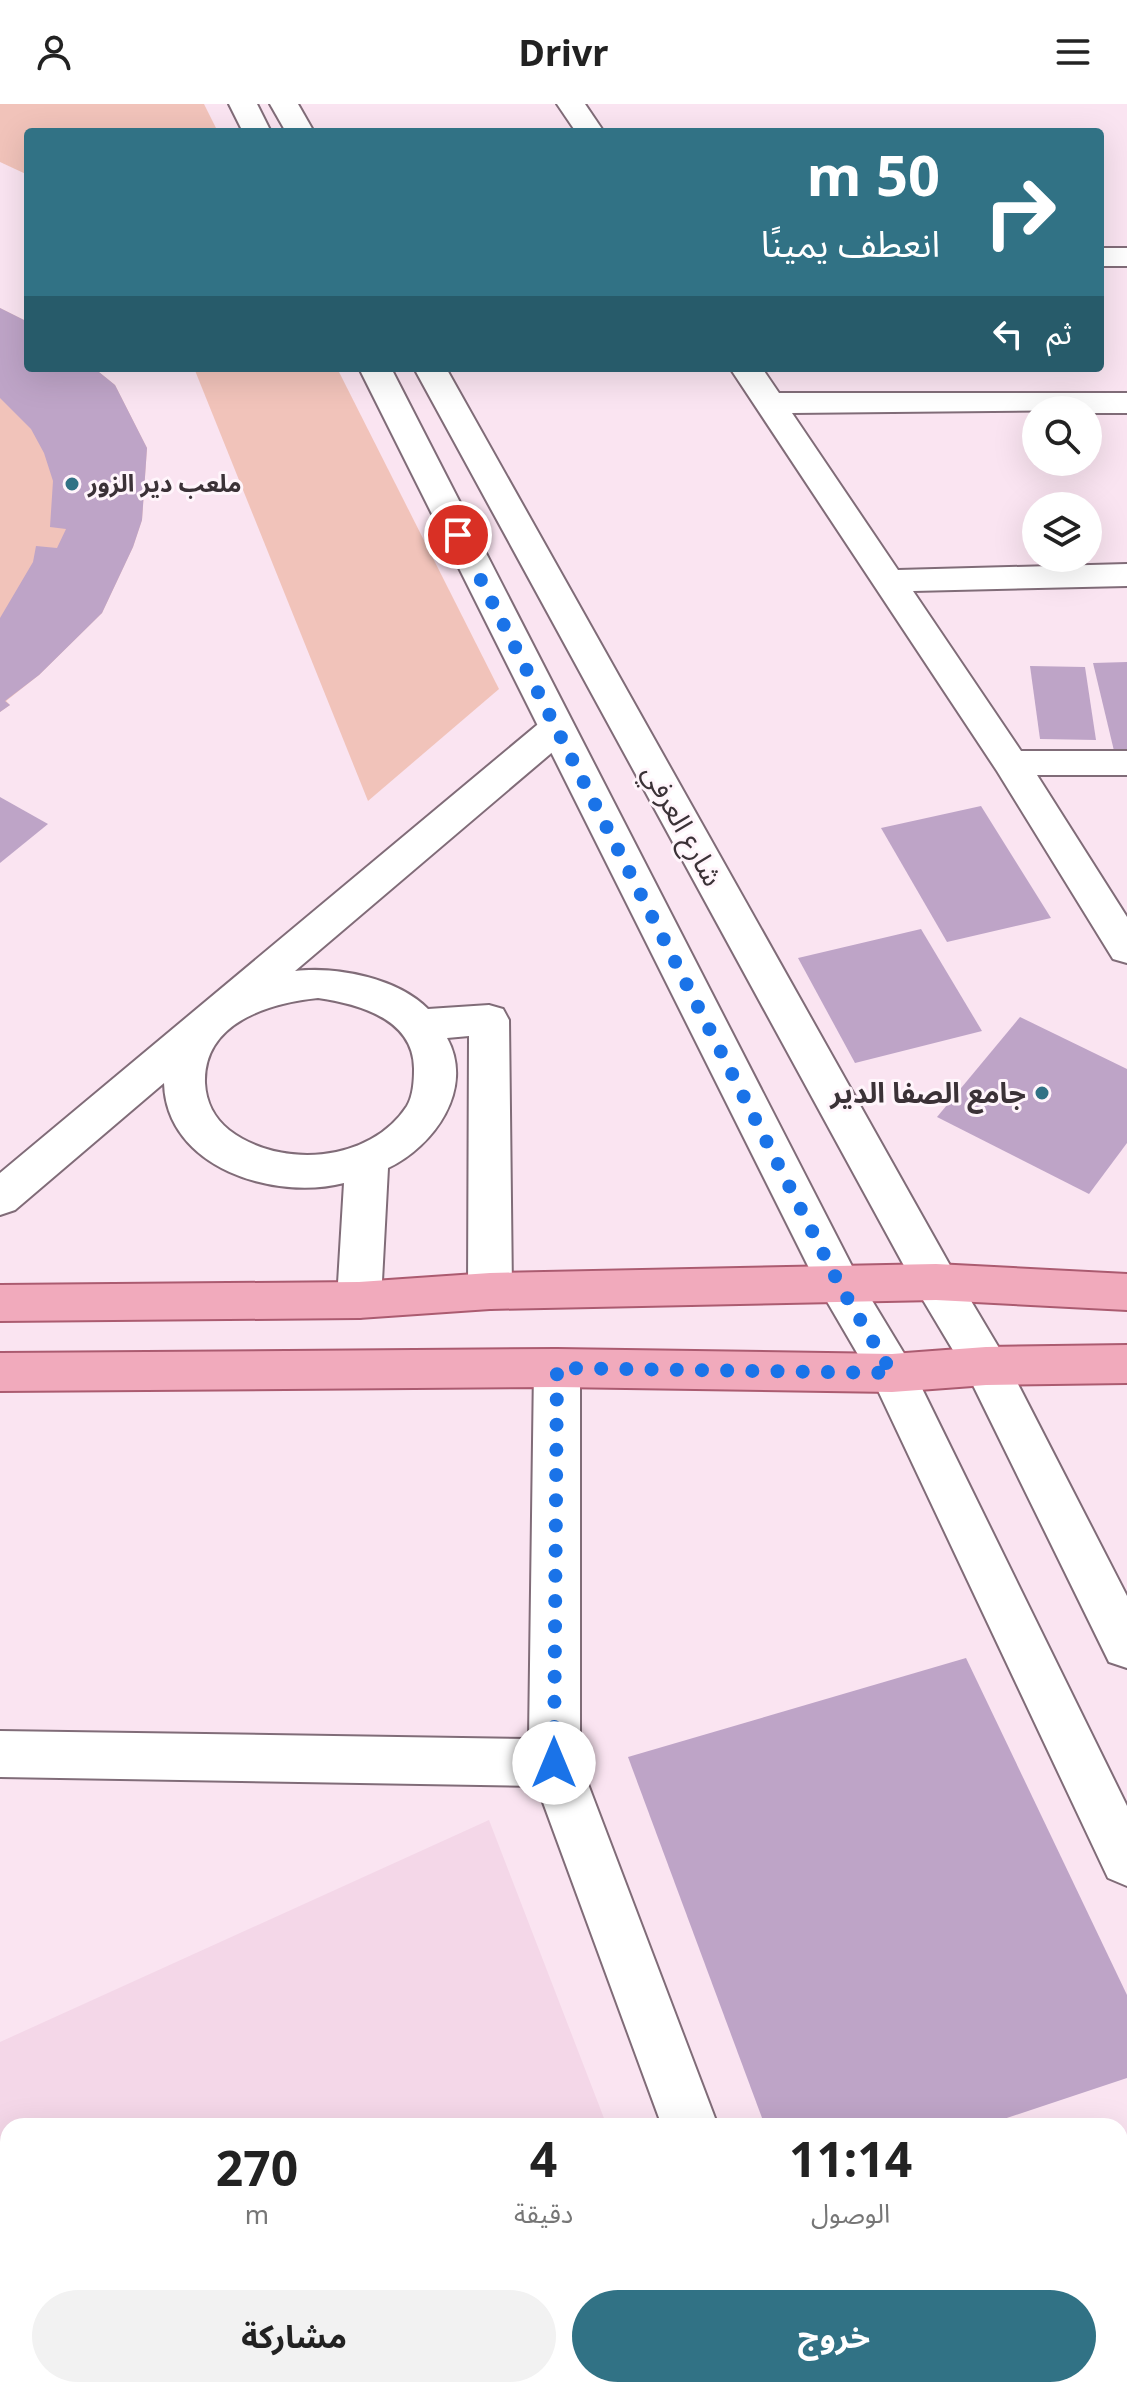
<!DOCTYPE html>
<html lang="ar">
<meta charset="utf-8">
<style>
:root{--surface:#fff;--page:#f2f2f2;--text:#222;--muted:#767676;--accent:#317285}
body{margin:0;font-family:"Noto Sans","Noto Sans Arabic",sans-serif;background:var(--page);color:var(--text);direction:rtl;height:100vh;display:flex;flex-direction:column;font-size:30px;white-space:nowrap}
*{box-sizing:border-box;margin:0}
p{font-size:26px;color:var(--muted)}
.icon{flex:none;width:44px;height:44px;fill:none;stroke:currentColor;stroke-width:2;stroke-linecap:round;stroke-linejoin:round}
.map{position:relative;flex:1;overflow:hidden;direction:ltr}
.details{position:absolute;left:0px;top:2014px;width:1128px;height:280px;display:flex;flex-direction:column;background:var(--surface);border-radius:24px 24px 0 0;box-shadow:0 8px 32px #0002;direction:rtl}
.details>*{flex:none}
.banner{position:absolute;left:24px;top:24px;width:1080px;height:244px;border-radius:8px;box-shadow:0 8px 32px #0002;direction:rtl;background:#317285;color:#fff;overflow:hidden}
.tools{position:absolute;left:1022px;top:292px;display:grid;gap:16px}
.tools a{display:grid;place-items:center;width:80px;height:80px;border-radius:50%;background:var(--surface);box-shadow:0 8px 32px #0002;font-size:40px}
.pin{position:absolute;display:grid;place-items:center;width:68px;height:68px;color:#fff;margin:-34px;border:4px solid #fff;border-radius:50%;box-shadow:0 2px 8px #0007}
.me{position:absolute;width:88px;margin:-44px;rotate:0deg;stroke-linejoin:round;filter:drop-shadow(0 0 6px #0008)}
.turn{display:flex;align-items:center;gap:28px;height:168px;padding:0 32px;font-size:36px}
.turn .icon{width:104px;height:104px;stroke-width:2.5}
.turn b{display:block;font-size:56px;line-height:68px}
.then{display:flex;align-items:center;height:76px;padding:0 32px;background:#0003;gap:16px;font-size:30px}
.eta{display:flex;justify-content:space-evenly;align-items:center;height:136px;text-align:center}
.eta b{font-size:48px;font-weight:700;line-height:56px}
.button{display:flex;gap:16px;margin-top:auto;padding:16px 32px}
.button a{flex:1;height:92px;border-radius:48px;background:var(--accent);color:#fff;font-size:32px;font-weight:700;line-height:92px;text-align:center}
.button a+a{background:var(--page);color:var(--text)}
header{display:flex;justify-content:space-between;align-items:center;height:104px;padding:0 32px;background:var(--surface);font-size:36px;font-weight:700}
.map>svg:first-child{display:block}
.built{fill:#f4d7e8}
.green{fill:#f1c3ba}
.building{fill:#bea4c7}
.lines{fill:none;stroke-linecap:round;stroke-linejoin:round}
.minor-casing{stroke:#806c78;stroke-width:4}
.tertiary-casing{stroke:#806c78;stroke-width:4}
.primary-casing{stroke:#ab5b70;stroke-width:4}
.minor{fill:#fff;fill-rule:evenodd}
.tertiary{fill:#fff;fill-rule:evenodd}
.primary{fill:#f1aabc;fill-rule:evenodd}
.route{stroke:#1a73e8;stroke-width:14;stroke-dasharray:0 25.2}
.poi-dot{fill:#317285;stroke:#fff5fb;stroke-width:3}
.labels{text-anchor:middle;stroke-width:6;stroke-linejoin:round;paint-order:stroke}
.far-poi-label{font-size:24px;font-weight:bold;fill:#3b3237;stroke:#fff5fb;text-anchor:start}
.street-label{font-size:28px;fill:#3b3237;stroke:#fff5fb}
.poi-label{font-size:28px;font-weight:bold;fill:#3b3237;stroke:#fff5fb;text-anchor:end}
</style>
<header><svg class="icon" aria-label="menu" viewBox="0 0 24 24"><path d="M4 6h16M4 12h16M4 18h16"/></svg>Drivr<svg class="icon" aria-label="person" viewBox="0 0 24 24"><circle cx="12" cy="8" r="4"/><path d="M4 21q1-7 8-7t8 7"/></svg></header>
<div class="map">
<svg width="1127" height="2294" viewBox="0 0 1127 2294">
<rect width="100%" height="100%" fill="#fae4f1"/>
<path class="built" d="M 489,1716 L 607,2022 L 8,2022 L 8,2286 L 367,2286 L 351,2294 L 0,2294 L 0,1938 Z"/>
<g class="green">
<path d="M 0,0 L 204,0 L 218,28 L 28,28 L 28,71 L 0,58 Z"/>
<path d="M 0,204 L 28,218 L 28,264 L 94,264 L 115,281 L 147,344 L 142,416 L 133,443 L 102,509 L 39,571 L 6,597 L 10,601 L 0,608 Z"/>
<path d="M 194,264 L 337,264 L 499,585 L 368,697 Z"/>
</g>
<g class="building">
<path d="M 0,204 L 28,218 L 28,264 L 94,264 L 115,281 L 147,344 L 142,416 L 133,443 L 102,509 L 39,571 L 5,597 L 10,601 L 0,608 L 0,514 L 33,458 L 36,442 L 57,444 L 66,425 L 50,423 L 53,377 L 44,349 L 31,325 L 0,294 Z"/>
<path d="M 1127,558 L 1127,651 L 1115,651 L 1093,559 Z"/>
<path d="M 1030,562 L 1085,563 L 1096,636 L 1040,635 Z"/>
<path d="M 0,693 L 48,720 L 0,759 Z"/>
<path d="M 981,702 L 1051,814 L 947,838 L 881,724 Z"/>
<path d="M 921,825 L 982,927 L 855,959 L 798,854 Z"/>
<path d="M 1020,913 L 1127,965 L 1127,1039 L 1089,1090 L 937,1013 Z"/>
<path d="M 966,1554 L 1127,1891 L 1127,1974 L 983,2022 L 765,2022 L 628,1653 Z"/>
<path d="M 1127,2106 L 1127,2294 L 1120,2294 L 1116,2286 L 1120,2286 L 1120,2108 Z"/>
<path d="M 877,2286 L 1088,2286 L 1092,2294 L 880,2294 Z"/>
</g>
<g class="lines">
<defs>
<g id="minor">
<path d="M 557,0 L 585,0 L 604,28 L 576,28 Z"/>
<rect x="1100" y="144" width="27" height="18"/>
<path d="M 730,264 L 762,264 L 779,289 L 1127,289 L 1127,309 L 1088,309 L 1088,306 L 792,309 L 898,466 L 1127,460 L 1127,482 L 913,487 L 1021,647 L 1127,647 L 1127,671 L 1037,671 L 1127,813 L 1127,859 L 1113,855 L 997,667 Z"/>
<path d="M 556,613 L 569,616 L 574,625 L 569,634 L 295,867 C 336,862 398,874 428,905 L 489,901 L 503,905 L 509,916 L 512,1187 L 506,1200 L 490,1205 L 474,1200 L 468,1187 L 469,932 L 447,934 C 475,985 434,1042 388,1064 L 381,1196 L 375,1209 L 359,1214 L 343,1209 L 337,1196 L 344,1079 C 275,1097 166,1064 164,979 L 15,1106 L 0,1111 L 0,1069 L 543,616 ZM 318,894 C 359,900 415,915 414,966 C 414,977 413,992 407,1002 C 370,1059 280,1065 229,1026 C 214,1014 206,998 205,979 C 203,918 270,899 318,894 Z"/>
<path d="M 557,1245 L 573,1251 L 580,1264 L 580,1659 L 718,2022 L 662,2022 L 537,1682 L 0,1673 L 0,1627 L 529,1635 L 534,1264 L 541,1251 Z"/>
<path d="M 528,2286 L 601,2286 L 598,2294 L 525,2294 Z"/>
<path d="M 759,2286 L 819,2286 L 822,2294 L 762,2294 Z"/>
</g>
<g id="tertiary">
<path d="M 229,0 L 257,0 L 271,28 L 243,28 Z"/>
<path d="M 270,0 L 298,0 L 314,28 L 286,28 Z"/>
<path d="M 359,264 L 391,264 L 856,1170 L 908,1256 L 1127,1702 L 1127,1782 L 1108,1774 L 874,1278 L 818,1182 Z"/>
<path d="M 414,264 L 446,264 L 952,1165 L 1002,1249 L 1127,1492 L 1127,1564 L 1109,1558 L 969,1273 L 920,1191 Z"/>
</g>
<g id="primary">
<path d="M 936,1160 L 1127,1170 L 1127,1206 L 936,1196 L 490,1205 L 359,1214 L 0,1217 L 0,1181 L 359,1178 L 490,1169 Z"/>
<path d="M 1127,1241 L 1127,1279 L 986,1281 L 892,1288 L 557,1283 L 0,1287 L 0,1249 L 557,1245 L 892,1250 L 986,1243 Z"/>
</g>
</defs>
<use href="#minor" class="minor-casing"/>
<use href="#tertiary" class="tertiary-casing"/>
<use href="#primary" class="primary-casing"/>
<use href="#minor" class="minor"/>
<use href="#tertiary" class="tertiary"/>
<use href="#primary" class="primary"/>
</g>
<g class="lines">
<path class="route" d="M 458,431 L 840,1182 L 892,1269 L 557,1264 L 554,1659"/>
</g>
<g class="poi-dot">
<circle cx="72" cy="380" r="8"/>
<circle cx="1042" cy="989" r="8"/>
</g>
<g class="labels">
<g class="far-poi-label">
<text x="88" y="388">ملعب دير الزور</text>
</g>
<g class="street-label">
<text transform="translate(683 721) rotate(61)" y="10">شارع العرفي</text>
</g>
<g class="poi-label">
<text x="1026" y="999">جامع الصفا الدير</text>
</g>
</g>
</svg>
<div class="tools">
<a><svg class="icon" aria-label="search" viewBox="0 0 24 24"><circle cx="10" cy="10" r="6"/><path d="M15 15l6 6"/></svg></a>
<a><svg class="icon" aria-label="layers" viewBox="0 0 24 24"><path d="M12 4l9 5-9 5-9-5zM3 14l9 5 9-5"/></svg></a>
</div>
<div class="pin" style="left:458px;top:431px;background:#d93025"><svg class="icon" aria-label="arrive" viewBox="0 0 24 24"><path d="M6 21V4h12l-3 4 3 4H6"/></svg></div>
<svg class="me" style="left:554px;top:1659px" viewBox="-20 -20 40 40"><circle r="19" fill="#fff"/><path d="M0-13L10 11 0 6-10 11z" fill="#1a73e8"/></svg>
<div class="banner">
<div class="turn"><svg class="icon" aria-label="right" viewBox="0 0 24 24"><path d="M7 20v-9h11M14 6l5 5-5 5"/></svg><div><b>50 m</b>انعطف يمينًا</div></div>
<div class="then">ثم<svg class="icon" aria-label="left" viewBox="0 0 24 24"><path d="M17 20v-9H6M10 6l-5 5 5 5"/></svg></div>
</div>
<section class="details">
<div class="eta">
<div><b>11:14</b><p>الوصول</p></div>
<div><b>4</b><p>دقيقة</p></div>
<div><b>270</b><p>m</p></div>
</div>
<div class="button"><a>خروج</a><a>مشاركة</a></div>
</section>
</div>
